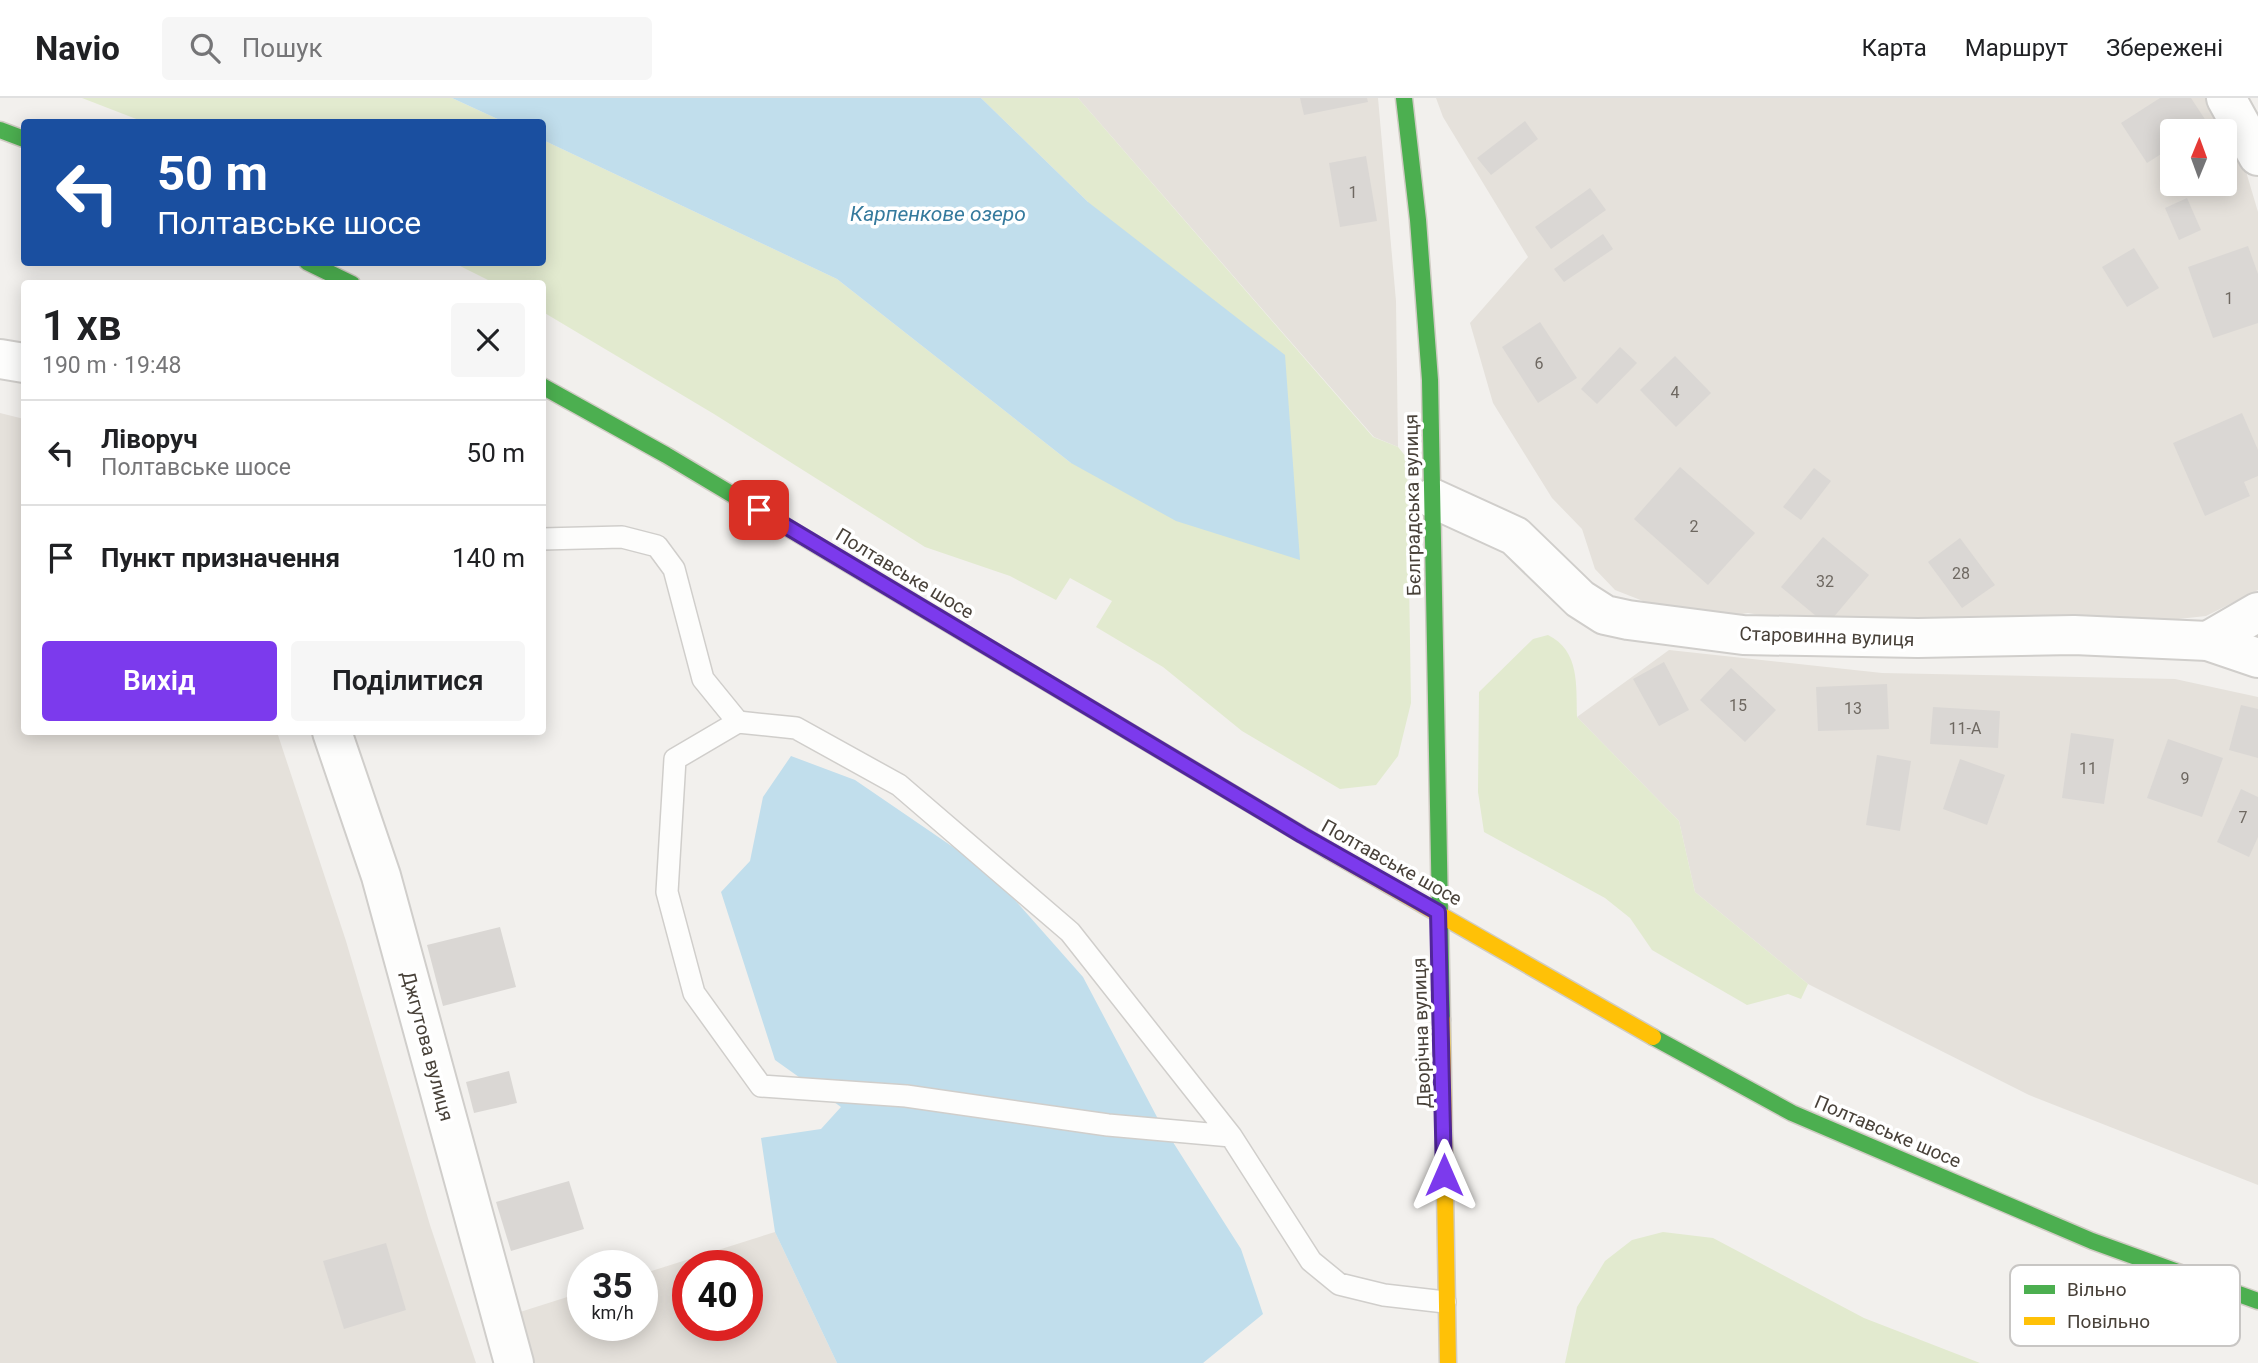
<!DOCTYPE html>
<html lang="uk">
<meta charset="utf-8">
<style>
:root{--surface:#fff;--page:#f6f6f6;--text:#202124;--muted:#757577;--line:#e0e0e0;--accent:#7c3aed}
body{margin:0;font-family:Roboto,sans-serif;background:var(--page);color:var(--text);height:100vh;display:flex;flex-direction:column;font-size:26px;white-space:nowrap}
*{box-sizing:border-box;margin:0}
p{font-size:23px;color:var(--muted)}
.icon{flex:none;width:38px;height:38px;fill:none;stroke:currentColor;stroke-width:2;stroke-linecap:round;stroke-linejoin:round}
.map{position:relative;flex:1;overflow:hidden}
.sheet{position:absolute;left:21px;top:182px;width:525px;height:455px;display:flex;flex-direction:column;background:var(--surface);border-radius:7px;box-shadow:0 4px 18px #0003}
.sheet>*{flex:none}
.guide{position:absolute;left:21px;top:21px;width:525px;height:147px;border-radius:7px;box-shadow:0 4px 18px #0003;background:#1a4fa0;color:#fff;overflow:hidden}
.needle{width:46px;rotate:1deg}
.fabs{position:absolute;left:2160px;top:21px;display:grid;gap:14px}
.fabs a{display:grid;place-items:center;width:77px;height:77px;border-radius:7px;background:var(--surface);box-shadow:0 4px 18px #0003;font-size:35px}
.speed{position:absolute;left:567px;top:1152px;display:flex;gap:14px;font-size:35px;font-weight:700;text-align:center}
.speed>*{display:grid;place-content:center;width:91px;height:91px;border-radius:50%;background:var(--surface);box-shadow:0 4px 18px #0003;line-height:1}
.speed small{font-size:18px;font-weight:400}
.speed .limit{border:10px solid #d22;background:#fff;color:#111}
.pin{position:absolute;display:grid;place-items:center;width:60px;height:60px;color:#fff;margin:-30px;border-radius:14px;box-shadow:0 4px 10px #0006}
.me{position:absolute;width:77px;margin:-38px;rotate:0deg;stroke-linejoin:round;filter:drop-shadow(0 0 5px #0008)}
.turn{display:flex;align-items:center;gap:24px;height:147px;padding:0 21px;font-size:32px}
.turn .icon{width:91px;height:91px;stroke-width:2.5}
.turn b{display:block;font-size:49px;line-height:60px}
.round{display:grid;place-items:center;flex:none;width:74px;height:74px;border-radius:7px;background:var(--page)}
.headline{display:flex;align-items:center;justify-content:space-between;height:119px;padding:0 21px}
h1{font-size:42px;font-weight:600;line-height:52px}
.cta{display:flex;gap:14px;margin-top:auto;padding:14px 21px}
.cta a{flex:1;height:80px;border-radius:7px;background:var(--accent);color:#fff;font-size:28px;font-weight:600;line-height:80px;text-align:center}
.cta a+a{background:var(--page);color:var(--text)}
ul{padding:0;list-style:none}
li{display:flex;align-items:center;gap:21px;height:105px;padding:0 21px;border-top:2px solid var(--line)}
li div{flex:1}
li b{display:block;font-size:26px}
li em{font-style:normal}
header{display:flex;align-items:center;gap:42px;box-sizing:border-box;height:98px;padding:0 35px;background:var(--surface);border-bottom:2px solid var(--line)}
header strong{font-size:33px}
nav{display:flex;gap:38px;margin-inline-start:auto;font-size:24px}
.search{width:490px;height:63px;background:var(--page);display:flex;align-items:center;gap:18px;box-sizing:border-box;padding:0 24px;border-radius:7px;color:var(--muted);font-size:26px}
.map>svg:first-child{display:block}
.residential{fill:#e5e1db;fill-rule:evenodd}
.green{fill:#e2eacf}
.water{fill:#c1deec}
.building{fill:#dad7d4}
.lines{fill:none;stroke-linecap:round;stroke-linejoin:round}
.lane-casing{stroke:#d0cecb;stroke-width:24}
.street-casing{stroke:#d0cecb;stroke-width:42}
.fast-casing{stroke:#d0ccc4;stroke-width:19}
.slow-casing{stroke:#d0ccc4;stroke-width:19}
.lane{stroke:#fdfdfc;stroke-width:21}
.street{stroke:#fdfdfc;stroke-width:38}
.fast{stroke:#4caf50;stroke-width:16}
.slow{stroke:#ffc107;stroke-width:16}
.route-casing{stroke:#51269a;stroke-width:18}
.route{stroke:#7c3aed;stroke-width:12}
.labels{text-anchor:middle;stroke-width:7;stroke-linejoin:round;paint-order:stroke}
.number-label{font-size:16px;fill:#6e6861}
.street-label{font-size:19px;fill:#484139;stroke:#fff}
.water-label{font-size:21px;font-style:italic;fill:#357a9d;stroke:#fff}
.key{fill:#fff;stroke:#c8c6c4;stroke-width:2}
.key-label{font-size:19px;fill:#484139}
</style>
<header>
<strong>Navio</strong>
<div class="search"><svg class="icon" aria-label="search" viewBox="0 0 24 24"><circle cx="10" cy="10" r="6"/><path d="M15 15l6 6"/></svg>Пошук</div>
<nav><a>Карта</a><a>Маршрут</a><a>Збережені</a></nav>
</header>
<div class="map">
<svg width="2258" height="1265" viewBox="0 0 2258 1265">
<rect width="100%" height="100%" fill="#f2f0ed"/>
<g class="residential">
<path d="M 1078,0 L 1378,0 L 1396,203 L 1398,349 L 1374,339 Z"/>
<path d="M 1436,0 L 2205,0 L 2224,33 L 2172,33 L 2172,86 L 2224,86 L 2224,34 L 2245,70 L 2258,114 L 2258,492 L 2206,518 L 2104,529 L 1858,534 L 1748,515 L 1720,520 L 1666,512 L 1615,492 L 1595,471 L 1582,431 L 1552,400 L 1493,305 L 1470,225 L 1528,159 L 1443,19 Z"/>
<path d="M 0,315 L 24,321 L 24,634 L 277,634 L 346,843 L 430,1127 L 476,1265 L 0,1265 Z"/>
<path d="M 1669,552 L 1882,575 L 2175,581 L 2258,599 L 2258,1087 L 2029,997 L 1808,886 L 1695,794 L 1679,723 L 1577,619 Z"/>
<path d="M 775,1134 L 837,1265 L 530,1265 L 517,1215 L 583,1194 L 583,1227 L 642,1227 L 642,1176 ZM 688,1167 L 747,1167 L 747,1227 L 688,1227 Z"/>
</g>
<g class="green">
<path d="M 82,0 L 452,0 L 504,24 L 144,24 Z"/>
<path d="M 981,0 L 1078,0 L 1373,339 L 1398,349 L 1407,360 L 1411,605 L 1398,658 L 1376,687 L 1340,691 L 1242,633 L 1163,569 L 1096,529 L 1112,503 L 1070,480 L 1056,502 L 1010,478 L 925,449 L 714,316 L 543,214 L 542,186 L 494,185 L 454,165 L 542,164 L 543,42 L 837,181 L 1071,365 L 1088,104 Z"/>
<path d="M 1548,537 C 1580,553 1576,587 1577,619 L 1679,723 L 1695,794 L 1808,886 L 1801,901 L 1788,896 L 1747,907 L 1652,852 L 1630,820 L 1605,800 L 1484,734 L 1478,694 L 1479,594 L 1533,541 Z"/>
<path d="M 1663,1134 L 1713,1140 L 1864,1220 L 1980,1265 L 1565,1265 L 1577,1209 L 1605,1163 L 1632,1142 Z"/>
</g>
<g class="water">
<path d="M 452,0 L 981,0 L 1088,104 L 1285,257 L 1300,462 L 1176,423 L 1071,365 L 837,181 L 543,42 L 542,24 L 504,24 Z"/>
<path d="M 791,658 L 855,682 L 991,775 L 1083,879 L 1157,1019 L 1241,1151 L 1263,1216 L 1203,1265 L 837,1265 L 775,1134 L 761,1040 L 821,1031 L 841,1009 L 775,962 L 721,794 L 750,763 L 763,699 Z"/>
</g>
<g class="building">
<path d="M 1300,0 L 1367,0 L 1368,4 L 1304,17 Z"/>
<path d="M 2160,0 L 2191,0 L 2208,26 L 2196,33 L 2172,33 L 2172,49 L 2147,65 L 2121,25 Z"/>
<path d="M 1525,23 L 1538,41 L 1491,77 L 1477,60 Z"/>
<path d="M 1366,58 L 1377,123 L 1340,129 L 1329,65 Z"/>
<path d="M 1590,90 L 1606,112 L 1551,151 L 1535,129 Z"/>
<path d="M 2187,100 L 2201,132 L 2179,142 L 2165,110 Z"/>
<path d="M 1603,136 L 1613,151 L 1564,184 L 1554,171 Z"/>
<path d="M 2248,148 L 2258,176 L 2258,225 L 2213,240 L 2188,169 Z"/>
<path d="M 2134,150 L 2159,190 L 2127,209 L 2102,169 Z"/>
<path d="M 1540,224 L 1577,280 L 1538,305 L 1502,249 Z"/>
<path d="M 1620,249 L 1637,265 L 1597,306 L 1581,291 Z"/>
<path d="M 1675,258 L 1711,295 L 1676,329 L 1640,292 Z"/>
<path d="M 2242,315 L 2258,352 L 2258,378 L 2244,384 L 2250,398 L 2205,418 L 2173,345 Z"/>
<path d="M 1680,369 L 1755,435 L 1708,487 L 1634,421 Z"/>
<path d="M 1814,370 L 1831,383 L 1801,422 L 1783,409 Z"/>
<path d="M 1823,439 L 1869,477 L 1827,527 L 1781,489 Z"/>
<path d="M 1960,440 L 1995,487 L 1962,510 L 1928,464 Z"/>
<path d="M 1664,564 L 1689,612 L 1659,628 L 1633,581 Z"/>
<path d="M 1731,570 L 1776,612 L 1745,644 L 1700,602 Z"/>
<path d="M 1887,586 L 1889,631 L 1818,633 L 1816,589 Z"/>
<path d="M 2241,607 L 2258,611 L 2258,660 L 2229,652 Z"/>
<path d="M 1933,609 L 2000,613 L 1998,650 L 1930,646 Z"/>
<path d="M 2071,635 L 2114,641 L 2104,706 L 2062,700 Z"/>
<path d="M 2168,641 L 2223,660 L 2202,719 L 2147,700 Z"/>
<path d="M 1877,657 L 1911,663 L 1900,733 L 1866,727 Z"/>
<path d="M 1960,661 L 2005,677 L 1987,727 L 1943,711 Z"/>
<path d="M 2241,691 L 2258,699 L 2258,739 L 2249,759 L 2217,744 Z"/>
<path d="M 500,829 L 516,889 L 443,908 L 427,847 Z"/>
<path d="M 509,973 L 517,1005 L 474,1015 L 466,984 Z"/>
<path d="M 569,1083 L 584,1131 L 511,1153 L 496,1104 Z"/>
<path d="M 386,1145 L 406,1212 L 344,1231 L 323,1163 Z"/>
</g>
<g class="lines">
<defs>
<g id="lane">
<path d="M 542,441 L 622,439 L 657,448 L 674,471 L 703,581 L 738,624"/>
<path d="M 1231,1038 L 1108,1027 L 906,998 L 761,988 L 694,895 L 667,794 L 675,661 L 738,624 L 796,630 L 899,687 L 1070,834 L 1231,1038 L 1311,1163 L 1339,1186 L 1384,1197 L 1445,1204"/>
</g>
<g id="street">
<path d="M 2226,0 L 2258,58"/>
<path d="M 0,261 L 24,265"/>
<path d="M 1432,400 L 1515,438 L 1580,501 L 1605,517 L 1628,522 L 1743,537 L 1918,540 L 2074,537 L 2208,543 L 2258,560"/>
<path d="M 2208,543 L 2258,514"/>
<path d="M 332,634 L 381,778 L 514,1265"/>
</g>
<g id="fast">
<path d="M 1404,0 L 1418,122 L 1430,282 L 1442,922"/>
<path d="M 0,32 L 24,41"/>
<path d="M 307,164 L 352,186"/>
<path d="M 542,288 L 666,357 L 1329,753"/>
<path d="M 1653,939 L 1792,1015 L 2092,1143 L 2258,1203"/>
</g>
<g id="slow">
<path d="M 1329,753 L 1653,939"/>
<path d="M 1442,922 L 1448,1265"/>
</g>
</defs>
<use href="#lane" class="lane-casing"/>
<use href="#street" class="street-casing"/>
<use href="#fast" class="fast-casing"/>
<use href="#slow" class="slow-casing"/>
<use href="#lane" class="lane"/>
<use href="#street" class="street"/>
<use href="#fast" class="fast"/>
<use href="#slow" class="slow"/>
</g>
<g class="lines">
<defs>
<path id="route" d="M 759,412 L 1302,737 L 1438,814 L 1444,1077"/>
</defs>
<use href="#route" class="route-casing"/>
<use href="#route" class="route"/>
</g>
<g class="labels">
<g class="number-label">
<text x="1353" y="100">1</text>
<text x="2229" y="206">1</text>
<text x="1539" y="271">6</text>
<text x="1675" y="300">4</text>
<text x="1694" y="434">2</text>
<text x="1961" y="481">28</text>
<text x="1825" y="489">32</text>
<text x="1738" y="613">15</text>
<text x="1853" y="616">13</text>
<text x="1965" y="636">11-А</text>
<text x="2088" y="676">11</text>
<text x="2185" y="686">9</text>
<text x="2243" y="725">7</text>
</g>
<g class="street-label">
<text transform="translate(1412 407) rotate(-91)" y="7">Бєлградська вулиця</text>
<text transform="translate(905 475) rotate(31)" y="7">Полтавське шосе</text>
<text transform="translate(1827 538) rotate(2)" y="7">Старовинна вулиця</text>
<text transform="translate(1392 764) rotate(29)" y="7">Полтавське шосе</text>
<text transform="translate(1421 935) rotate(-92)" y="7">Дворічна вулиця</text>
<text transform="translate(428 948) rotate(75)" y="7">Джгутова вулиця</text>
<text transform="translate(1888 1033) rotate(23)" y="7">Полтавське шосе</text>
</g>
<g class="water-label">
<text x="938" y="123">Карпенкове озеро</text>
</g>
</g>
<rect x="2010" y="1167" width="230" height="81" rx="10" class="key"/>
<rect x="2024" y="1187" width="31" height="9" fill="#4caf50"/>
<rect x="2024" y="1219" width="31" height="8" fill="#ffc107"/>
<g class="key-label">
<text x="2067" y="1198">Вільно</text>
<text x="2067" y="1230">Повільно</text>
</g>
</svg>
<div class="fabs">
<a><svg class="needle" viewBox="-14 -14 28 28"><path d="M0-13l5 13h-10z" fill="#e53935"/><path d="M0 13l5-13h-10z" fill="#757577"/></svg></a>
</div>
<div class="speed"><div>35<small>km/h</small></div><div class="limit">40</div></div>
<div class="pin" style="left:759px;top:412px;background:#d93025"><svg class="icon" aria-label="arrive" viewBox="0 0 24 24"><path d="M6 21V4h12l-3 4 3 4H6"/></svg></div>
<svg class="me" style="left:1444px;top:1077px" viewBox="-20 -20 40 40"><path d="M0-17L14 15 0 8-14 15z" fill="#7c3aed" stroke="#fff" stroke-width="4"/></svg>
<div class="guide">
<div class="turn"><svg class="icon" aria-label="left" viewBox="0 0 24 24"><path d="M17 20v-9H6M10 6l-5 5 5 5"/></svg><div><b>50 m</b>Полтавське шосе</div></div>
</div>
<section class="sheet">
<div class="headline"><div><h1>1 хв</h1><p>190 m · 19:48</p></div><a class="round"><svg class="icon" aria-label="close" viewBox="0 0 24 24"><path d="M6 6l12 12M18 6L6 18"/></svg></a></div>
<ul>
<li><svg class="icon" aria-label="left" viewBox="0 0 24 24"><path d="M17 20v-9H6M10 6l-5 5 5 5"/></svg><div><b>Ліворуч</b><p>Полтавське шосе</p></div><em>50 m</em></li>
<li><svg class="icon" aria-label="arrive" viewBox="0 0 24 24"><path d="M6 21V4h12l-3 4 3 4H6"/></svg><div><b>Пункт призначення</b></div><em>140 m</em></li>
</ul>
<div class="cta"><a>Вихід</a><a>Поділитися</a></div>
</section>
</div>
